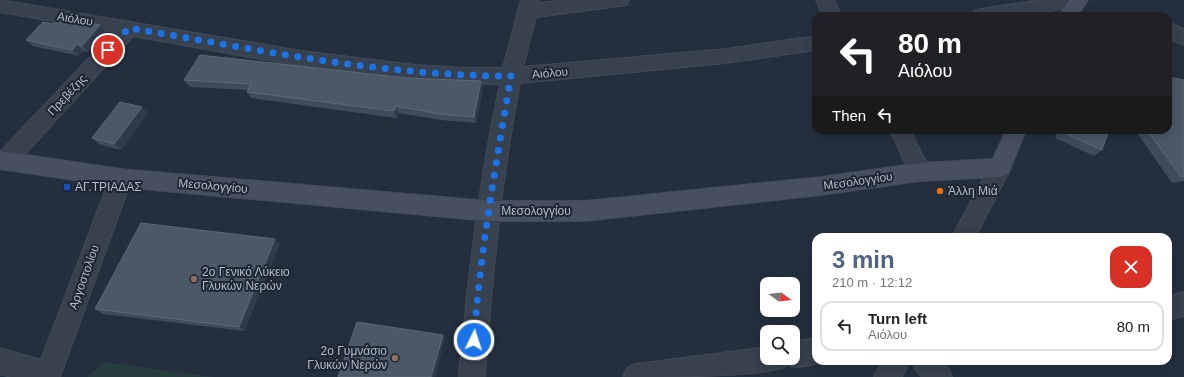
<!DOCTYPE html>
<meta charset="utf-8">
<style>
:root{--surface:#fff;--page:#f6f6f6;--text:#222;--muted:#767676;--line:#e0e0e0;--accent:#516482}
body{margin:0;font-family:Arial,sans-serif;background:var(--page);color:var(--text);height:100vh;display:flex;flex-direction:column;font-size:15px;white-space:nowrap}
*{box-sizing:border-box;margin:0}
p{font-size:13px;color:var(--muted)}
.icon{flex:none;width:22px;height:22px;fill:none;stroke:currentColor;stroke-width:2;stroke-linecap:round;stroke-linejoin:round}
.map{position:relative;flex:1;overflow:hidden}
.side{position:absolute;left:812px;top:233px;width:360px;height:132px;display:flex;flex-direction:column;background:var(--surface);border-radius:12px;box-shadow:0 2px 10px #0003}
.side>*{flex:none}
.guide{position:absolute;left:812px;top:12px;width:360px;height:122px;border-radius:12px;box-shadow:0 2px 10px #0003;background:#202124;color:#fff;overflow:hidden}
.needle{width:26px;rotate:105deg}
.buttons{position:absolute;left:760px;top:277px;display:grid;gap:8px}
.buttons a{display:grid;place-items:center;width:40px;height:40px;border-radius:8px;background:var(--surface);box-shadow:0 2px 10px #0003;font-size:20px}
.pin{position:absolute;display:grid;place-items:center;width:34px;height:34px;color:#fff;margin:-17px;border:2px solid #fff;border-radius:50%;box-shadow:0 1px 4px #0007}
.me{position:absolute;width:44px;margin:-22px;rotate:4deg;stroke-linejoin:round;filter:drop-shadow(0 0 3px #0008)}
.turn{display:flex;align-items:center;gap:14px;height:84px;padding:0 20px;font-size:18px}
.turn .icon{width:52px;height:52px;stroke-width:2.5}
.turn b{display:block;font-size:28px;line-height:34px}
.then{display:flex;align-items:center;height:38px;padding:0 20px;background:#0003;gap:8px;font-size:15px}
.round{display:grid;place-items:center;flex:none;width:42px;height:42px;border-radius:12px;background:var(--page)}
.overview{display:flex;align-items:center;justify-content:space-between;height:68px;padding:0 20px}
h1{font-size:24px;font-weight:800;line-height:30px;color:var(--accent)}
ul{padding:0;list-style:none}
li{display:flex;align-items:center;gap:12px;height:50px;margin:0 8px 6px;padding:0 12px;border:2px solid var(--line);border-radius:12px}
li div{flex:1}
li b{display:block;font-size:15px}
li em{font-style:normal}
.map>svg:first-child{display:block}
.green{fill:#263c3f}
.lines{fill:none;stroke-linecap:round;stroke-linejoin:round}
.street-casing{stroke:#414a57;stroke-width:2}
.secondary-casing{stroke:#414a57;stroke-width:2}
.street{fill:#38414e;fill-rule:evenodd}
.secondary{fill:#465061;fill-rule:evenodd}
.wall{fill:#3f4b5c}
.shaded-wall{fill:#2f3b4b}
.building{fill:#4b5868;stroke:#5c6777}
.route{stroke:#1a73e8;stroke-width:7;stroke-dasharray:0 12.6}
.transit-dot{fill:#1a4fb4;stroke:#1d2633;stroke-width:1.5}
.food-dot{fill:#e8710a;stroke:#1d2633;stroke-width:1.5}
.education-dot{fill:#8d6e63;stroke:#1d2633;stroke-width:1.5}
.labels{text-anchor:middle;stroke-width:4;stroke-linejoin:round;paint-order:stroke}
.street-label{font-size:12px;fill:#b4bcc9;stroke:#1d2633}
.poi-label{font-size:12px;fill:#b4bcc9;stroke:#1d2633;text-anchor:start}
</style>
<div class="map">
<svg width="1184" height="377" viewBox="0 0 1184 377">
<rect width="100%" height="100%" fill="#242f3e"/>
<path class="green" d="M 105,362 L 213,377 L 87,377 Z"/>
<g class="lines">
<defs>
<g id="street">
<path d="M 0,0 L 301,51 L 415,65 L 469,68 L 503,68 L 521,0 L 539,0 L 538,3 L 566,0 L 629,0 L 626,5 L 620,6 L 536,17 L 523,67 L 726,49 L 816,36 L 816,50 L 726,63 L 520,83 C 501,180 492,278 485,377 L 459,377 C 468,278 479,180 500,84 C 377,84 253,57 133,36 L 13,167 L 5,170 L 0,168 L 0,152 L 114,32 L 0,12 Z"/>
<path d="M 816,0 L 834,0 L 841,16 L 823,16 Z"/>
<path d="M 1039,0 L 1087,0 L 1084,5 L 1078,6 L 1021,16 L 972,16 L 974,11 L 981,9 Z"/>
<path d="M 1168,22 L 1184,29 L 1184,45 L 1168,38 Z"/>
<path d="M 890,130 L 910,130 L 931,172 L 928,178 L 920,181 L 912,178 Z"/>
<path d="M 1000,159 L 1008,162 L 1011,168 L 975,237 L 952,237 L 992,162 Z"/>
<path d="M 121,169 L 129,171 L 132,178 L 60,377 L 11,377 L 0,374 L 0,348 L 41,360 L 110,178 L 113,171 Z"/>
<path d="M 1184,292 L 1184,316 L 1168,320 L 1168,296 Z"/>
<path d="M 816,338 L 816,361 L 822,361 C 812,365 797,369 788,365 C 773,377 650,377 623,377 L 627,368 L 636,364 L 767,347 L 767,358 L 793,358 L 793,342 Z"/>
<path d="M 882,361 L 910,361 L 902,377 L 874,377 Z"/>
<path d="M 912,361 L 942,361 L 948,368 L 952,377 L 922,377 L 916,370 Z"/>
</g>
<g id="secondary">
<path d="M 1069,0 L 1088,0 L 1078,16 L 1059,16 Z"/>
<path d="M 1006,130 L 1026,130 L 1008,174 L 1000,177 L 920,181 L 821,195 L 585,221 L 489,221 L 121,187 L 0,169 L 0,151 L 121,169 L 489,201 L 585,201 L 821,177 L 920,163 L 993,159 Z"/>
</g>
</defs>
<use href="#street" class="street-casing"/>
<use href="#secondary" class="secondary-casing"/>
<use href="#street" class="street"/>
<use href="#secondary" class="secondary"/>
</g>
<g class="wall">
<path d="M 100,25 L 106,32 L 88,52 L 83,51 L 79,56 L 33,46 L 26,40 Z"/>
<path d="M 406,78 L 481,81 L 483,87 L 476,123 L 441,120 L 399,113 L 396,118 L 251,98 L 247,92 L 248,90 L 190,87 L 184,80 Z"/>
<path d="M 1184,80 L 1184,181 L 1172,183 L 1135,130 L 1168,130 Z"/>
<path d="M 148,113 L 121,150 L 99,144 L 92,138 Z"/>
<path d="M 1059,130 L 1109,130 L 1102,150 L 1094,156 L 1055,138 Z"/>
<path d="M 280,244 L 244,331 L 103,314 L 95,309 Z"/>
</g>
<g class="shaded-wall">
<path d="M 100,25 L 106,32 L 88,52 L 82,46 Z"/>
<path d="M 77,44 L 83,51 L 79,56 L 72,50 Z"/>
<path d="M 481,81 L 483,87 L 476,123 L 474,117 Z"/>
<path d="M 396,106 L 399,113 L 396,118 L 394,111 Z"/>
<path d="M 142,107 L 148,113 L 121,150 L 114,144 Z"/>
<path d="M 275,239 L 280,244 L 244,331 L 239,327 Z"/>
<path d="M 443,335 L 445,339 L 435,377 L 431,377 Z"/>
</g>
<g class="building">
<path d="M 59,18 L 100,25 L 82,46 L 77,44 L 72,50 L 26,40 L 43,22 L 53,24 Z"/>
<path d="M 200,55 L 406,78 L 481,81 L 474,117 L 439,114 L 396,106 L 394,111 L 247,92 L 251,84 L 184,80 Z"/>
<path d="M 1168,77 L 1184,80 L 1184,177 L 1181,177 L 1147,130 L 1168,130 Z"/>
<path d="M 120,102 L 142,107 L 114,144 L 92,138 Z"/>
<path d="M 1063,130 L 1109,130 L 1102,150 L 1062,132 Z"/>
<path d="M 141,223 L 275,239 L 239,327 L 95,309 Z"/>
<path d="M 357,322 L 443,335 L 431,377 L 338,377 Z"/>
</g>
<g class="lines">
<path class="route" d="M 108,50 L 129,28 C 255,49 382,76 511,76 C 496,164 480,252 474,340"/>
</g>
<rect class="transit-dot" x="63" y="183" width="8" height="8" rx="2"/>
<circle class="food-dot" cx="940" cy="191" r="4"/>
<g class="education-dot">
<circle cx="194" cy="279" r="4"/>
<circle cx="395" cy="358" r="4"/>
</g>
<g class="labels">
<g class="street-label">
<text transform="translate(75 19) rotate(9)" y="4">Αιόλου</text>
<text transform="translate(550 73) rotate(-5)" y="4">Αιόλου</text>
<text transform="translate(67 95) rotate(-47)" y="4">Πρεβέζης</text>
<text transform="translate(858 181) rotate(-8)" y="4">Μεσολογγίου</text>
<text transform="translate(213 186) rotate(5)" y="4">Μεσολογγίου</text>
<text x="536" y="215">Μεσολογγίου</text>
<text transform="translate(84 277) rotate(-70)" y="4">Αργοστολίου</text>
</g>
<g class="poi-label">
<text x="75" y="191">ΑΓ.ΤΡΙΑΔΑΣ</text>
<text x="948" y="195">Άλλη Μιά</text>
<text x="202" y="276">2ο Γενικό Λύκειο<tspan x="202" dy="14">Γλυκών Νερών</tspan></text>
<text x="387" y="355" text-anchor="end">2ο Γυμνάσιο<tspan x="387" dy="14">Γλυκών Νερών</tspan></text>
</g>
</g>
</svg>
<div class="buttons">
<a><svg class="needle" viewBox="-14 -14 28 28"><path d="M0-13l5 13h-10z" fill="#e53935"/><path d="M0 13l5-13h-10z" fill="#767676"/></svg></a>
<a><svg class="icon" aria-label="search" viewBox="0 0 24 24"><circle cx="10" cy="10" r="6"/><path d="M15 15l6 6"/></svg></a>
</div>
<div class="pin" style="left:108px;top:50px;background:#d93025"><svg class="icon" aria-label="arrive" viewBox="0 0 24 24"><path d="M6 21V4h12l-3 4 3 4H6"/></svg></div>
<svg class="me" style="left:474px;top:340px" viewBox="-20 -20 40 40"><circle r="17" fill="#1a73e8" stroke="#fff" stroke-width="3"/><path d="M0-11L8 9 0 5-8 9z" fill="#fff"/></svg>
<div class="guide">
<div class="turn"><svg class="icon" aria-label="left" viewBox="0 0 24 24"><path d="M17 20v-9H6M10 6l-5 5 5 5"/></svg><div><b>80 m</b>Αιόλου</div></div>
<div class="then">Then<svg class="icon" aria-label="left" viewBox="0 0 24 24"><path d="M17 20v-9H6M10 6l-5 5 5 5"/></svg></div>
</div>
<section class="side">
<div class="overview"><div><h1>3 min</h1><p>210 m · 12:12</p></div><a class="round" style="background:#d93025;color:#fff"><svg class="icon" aria-label="close" viewBox="0 0 24 24"><path d="M6 6l12 12M18 6L6 18"/></svg></a></div>
<ul>
<li><svg class="icon" aria-label="left" viewBox="0 0 24 24"><path d="M17 20v-9H6M10 6l-5 5 5 5"/></svg><div><b>Turn left</b><p>Αιόλου</p></div><em>80 m</em></li>
</ul>
</section>
</div>
